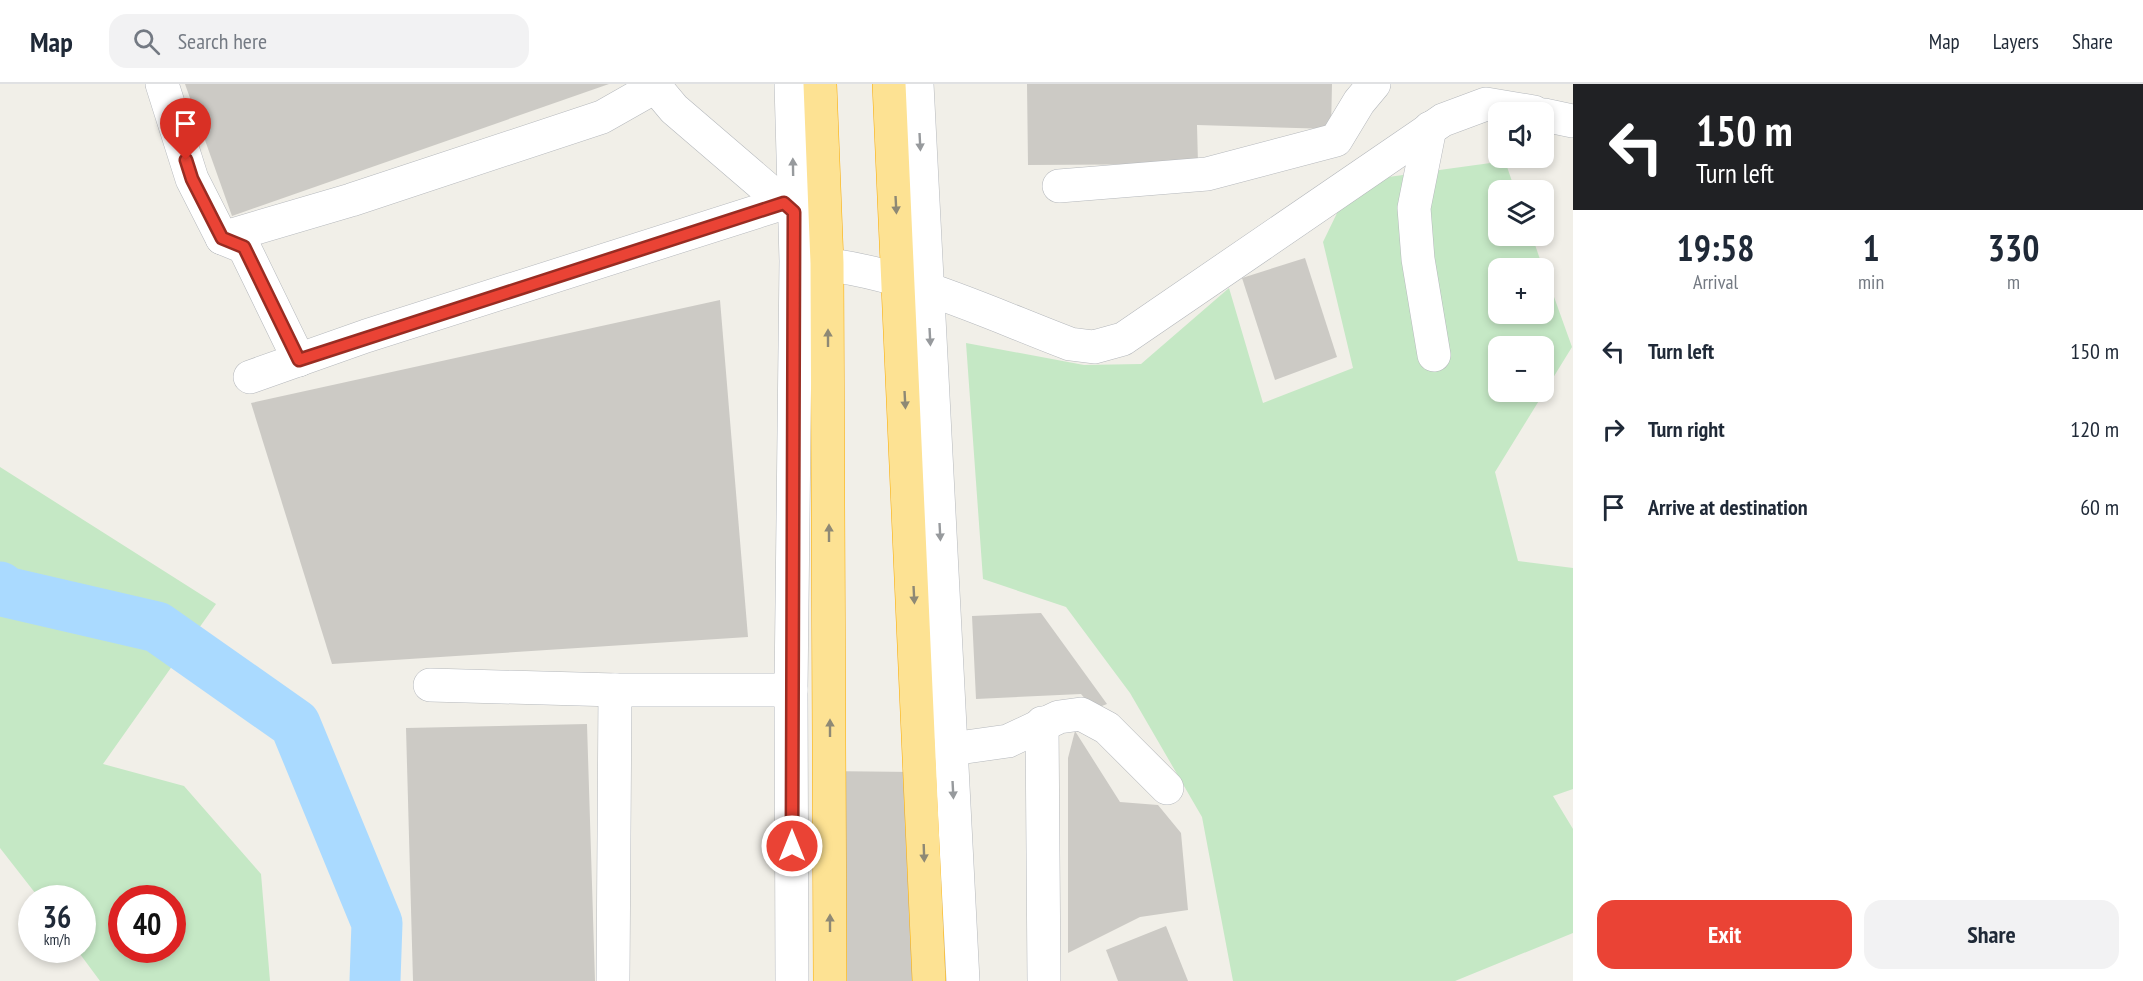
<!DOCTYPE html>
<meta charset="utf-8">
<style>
:root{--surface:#fff;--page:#f2f2f3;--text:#1f2937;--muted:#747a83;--line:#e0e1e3;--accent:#ea4335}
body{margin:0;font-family:"PT Sans Narrow",sans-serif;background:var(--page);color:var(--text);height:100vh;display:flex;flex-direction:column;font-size:22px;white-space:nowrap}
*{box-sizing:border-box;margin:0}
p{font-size:20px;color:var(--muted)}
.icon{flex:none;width:33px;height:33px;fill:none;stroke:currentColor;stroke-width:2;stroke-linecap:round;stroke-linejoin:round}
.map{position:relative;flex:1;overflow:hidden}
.panel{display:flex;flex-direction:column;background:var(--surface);width:570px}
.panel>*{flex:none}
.banner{background:#202124;color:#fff;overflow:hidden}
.buttons{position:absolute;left:1488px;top:18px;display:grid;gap:12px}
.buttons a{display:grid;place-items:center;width:66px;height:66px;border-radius:12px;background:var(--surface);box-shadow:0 3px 9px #0003;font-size:30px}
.speed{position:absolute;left:18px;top:801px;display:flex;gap:12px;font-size:30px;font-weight:700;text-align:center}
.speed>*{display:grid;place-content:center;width:78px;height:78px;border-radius:50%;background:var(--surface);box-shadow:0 3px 9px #0003;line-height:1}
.speed small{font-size:15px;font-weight:400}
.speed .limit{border:9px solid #d22;background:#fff;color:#111}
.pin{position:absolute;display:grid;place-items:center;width:51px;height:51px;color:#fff;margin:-62px -26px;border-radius:50% 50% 50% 0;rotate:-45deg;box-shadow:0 0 6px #0007}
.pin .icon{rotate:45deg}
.me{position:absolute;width:66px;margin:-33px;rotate:0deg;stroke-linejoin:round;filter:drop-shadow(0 0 4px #0008)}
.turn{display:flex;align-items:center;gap:21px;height:126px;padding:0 24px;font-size:27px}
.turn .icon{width:78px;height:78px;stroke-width:2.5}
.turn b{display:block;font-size:42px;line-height:51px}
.eta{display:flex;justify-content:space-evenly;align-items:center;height:102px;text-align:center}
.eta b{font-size:36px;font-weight:700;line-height:42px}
.button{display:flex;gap:12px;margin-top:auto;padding:12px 24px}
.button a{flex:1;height:69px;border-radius:18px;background:var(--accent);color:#fff;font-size:24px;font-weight:700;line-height:69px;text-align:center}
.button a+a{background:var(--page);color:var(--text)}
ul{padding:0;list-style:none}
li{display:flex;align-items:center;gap:18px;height:78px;padding:0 24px}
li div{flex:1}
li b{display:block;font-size:22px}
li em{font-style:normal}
header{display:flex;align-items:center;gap:36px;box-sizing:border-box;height:84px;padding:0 30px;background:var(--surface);border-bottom:2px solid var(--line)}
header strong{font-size:28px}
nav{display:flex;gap:33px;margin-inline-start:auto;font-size:21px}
.search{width:420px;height:54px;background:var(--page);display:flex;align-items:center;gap:15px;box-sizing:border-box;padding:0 21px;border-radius:18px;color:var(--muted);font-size:22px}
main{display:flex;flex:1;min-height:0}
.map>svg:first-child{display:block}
.green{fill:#c5e8c5;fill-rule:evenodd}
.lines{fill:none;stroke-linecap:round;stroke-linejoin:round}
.river{stroke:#aadaff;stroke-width:51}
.building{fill:#cccac5}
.minor-casing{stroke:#b5b8bc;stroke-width:34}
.highway-casing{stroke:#f9ab00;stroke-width:34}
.minor{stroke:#fff;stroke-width:33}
.highway{stroke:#fde293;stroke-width:33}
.oneway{fill:#979a9d}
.oneway2{fill:#8e8975}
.route-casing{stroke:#982c22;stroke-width:15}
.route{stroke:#ea4335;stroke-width:10}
</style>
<header>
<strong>Map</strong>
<div class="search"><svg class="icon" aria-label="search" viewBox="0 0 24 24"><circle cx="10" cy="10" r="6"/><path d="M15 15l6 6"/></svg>Search here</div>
<nav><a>Map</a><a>Layers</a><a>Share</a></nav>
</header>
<main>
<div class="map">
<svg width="1573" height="897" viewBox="0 0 1573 897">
<rect width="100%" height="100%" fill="#f1efe8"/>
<g class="green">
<path d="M 1505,77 L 1515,106 L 1498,106 L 1498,152 L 1532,152 L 1543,184 L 1498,184 L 1498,230 L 1544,230 L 1544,185 L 1572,263 L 1495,388 L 1518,477 L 1573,484 L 1573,705 L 1553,712 L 1573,745 L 1573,849 L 1455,897 L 1233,897 L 1202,733 L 1130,609 L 1066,523 L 983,495 L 966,259 L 1084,281 L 1141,280 L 1229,204 L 1263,319 L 1353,284 L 1323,158 L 1352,98 ZM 1498,262 L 1544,262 L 1544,308 L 1498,308 Z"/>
<path d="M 0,383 L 216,520 L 103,680 L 184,702 L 261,790 L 270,897 L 100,897 L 77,866 L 82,866 L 82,814 L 39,814 L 0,764 ZM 122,814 L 172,814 L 172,866 L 122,866 Z"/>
</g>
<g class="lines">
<path class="river" d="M 0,503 L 6,508 L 157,543 L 295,640 L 377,839 L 375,897"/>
</g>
<g class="building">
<path d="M 185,0 L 609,0 L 232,132 Z"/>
<path d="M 1027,0 L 1332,0 L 1331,45 L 1197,41 L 1198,80 L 1028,81 Z"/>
<path d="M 1305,174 L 1337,273 L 1275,296 L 1242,194 Z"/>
<path d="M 720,216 L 748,553 L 332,580 L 251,319 Z"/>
<path d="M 1041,529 L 1107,620 L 1094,625 L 1081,610 L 976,615 L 972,532 Z"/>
<path d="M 587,640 L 595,897 L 413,897 L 406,644 Z"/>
<path d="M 1075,647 L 1120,718 L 1158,721 L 1181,749 L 1188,826 L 1140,833 L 1068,869 L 1068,674 Z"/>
<path d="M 822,687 L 915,688 L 913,897 L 820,897 Z"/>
<path d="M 1166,842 L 1188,897 L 1118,897 L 1106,866 Z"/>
</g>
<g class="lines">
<defs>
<g id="minor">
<path d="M 162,0 L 192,95 L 222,154 L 244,163 L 299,276"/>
<path d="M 653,0 L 674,25 L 794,128"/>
<path d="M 791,0 L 796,177 L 791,606 L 792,897"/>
<path d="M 917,0 L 963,897"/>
<path d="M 1544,31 L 1573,37"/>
<path d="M 1430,44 L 1414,124 L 1418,175 L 1434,271"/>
<path d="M 1059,102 L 1207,90 L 1336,56 L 1359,18 L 1374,0"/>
<path d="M 222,154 L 351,116 L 602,33 L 655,3"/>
<path d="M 800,178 C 894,183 983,227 1070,260 L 1094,263 L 1123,255 L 1443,36 L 1486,20 L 1534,28"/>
<path d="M 250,293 L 366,252 L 784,119"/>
<path d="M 430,601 L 615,606 L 791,606"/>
<path d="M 1042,639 L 1044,896"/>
<path d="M 951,665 L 1008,657 L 1059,633 L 1081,630 L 1107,644 L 1167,704"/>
<path d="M 613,897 L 615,606"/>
</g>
<g id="highway">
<path d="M 820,0 L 827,179 L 830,897"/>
<path d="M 889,0 L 929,897"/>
</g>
</defs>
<use href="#minor" class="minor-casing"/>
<use href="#highway" class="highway-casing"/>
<use href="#minor" class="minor"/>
<use href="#highway" class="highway"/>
</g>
<defs><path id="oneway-solid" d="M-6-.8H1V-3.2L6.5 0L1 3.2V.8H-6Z" transform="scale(1.5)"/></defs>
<g class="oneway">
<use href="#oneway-solid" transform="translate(920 58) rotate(87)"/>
<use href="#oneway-solid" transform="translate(793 83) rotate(-91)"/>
<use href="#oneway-solid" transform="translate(930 253) rotate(87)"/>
<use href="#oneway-solid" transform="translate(940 448) rotate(87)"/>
<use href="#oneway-solid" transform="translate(953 706) rotate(87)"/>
</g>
<g class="oneway2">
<use href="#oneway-solid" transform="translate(896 121) rotate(87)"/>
<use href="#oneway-solid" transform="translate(828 254) rotate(-90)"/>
<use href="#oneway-solid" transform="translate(905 316) rotate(87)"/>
<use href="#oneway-solid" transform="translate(829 449) rotate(-90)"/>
<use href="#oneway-solid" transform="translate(914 511) rotate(87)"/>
<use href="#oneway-solid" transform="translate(830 644) rotate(-90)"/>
<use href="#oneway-solid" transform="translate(924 769) rotate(88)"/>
<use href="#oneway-solid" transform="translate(830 839) rotate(-90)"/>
</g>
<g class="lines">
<defs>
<path id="route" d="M 186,76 L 192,95 L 222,154 L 244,163 L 299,276 L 784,119 L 794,128 L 792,762"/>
</defs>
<use href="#route" class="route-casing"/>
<use href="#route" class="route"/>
</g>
</svg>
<div class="buttons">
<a><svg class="icon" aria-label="sound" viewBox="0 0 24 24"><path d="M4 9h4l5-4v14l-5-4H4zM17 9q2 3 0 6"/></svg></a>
<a><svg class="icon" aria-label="layers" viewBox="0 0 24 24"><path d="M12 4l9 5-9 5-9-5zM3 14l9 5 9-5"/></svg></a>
<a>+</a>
<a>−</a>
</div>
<div class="speed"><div>36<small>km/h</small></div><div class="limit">40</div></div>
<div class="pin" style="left:186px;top:76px;background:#d93025"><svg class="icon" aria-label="arrive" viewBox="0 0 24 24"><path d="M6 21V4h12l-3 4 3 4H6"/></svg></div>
<svg class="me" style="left:792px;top:762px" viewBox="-20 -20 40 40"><circle r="17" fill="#ea4335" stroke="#fff" stroke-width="3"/><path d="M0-11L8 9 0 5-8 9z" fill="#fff"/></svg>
</div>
<section class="panel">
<div class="banner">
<div class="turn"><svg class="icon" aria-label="left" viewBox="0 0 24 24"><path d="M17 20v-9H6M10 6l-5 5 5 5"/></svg><div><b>150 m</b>Turn left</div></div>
</div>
<div class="eta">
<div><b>19:58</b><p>Arrival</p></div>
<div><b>1</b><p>min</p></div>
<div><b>330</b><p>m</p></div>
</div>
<ul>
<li><svg class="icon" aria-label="left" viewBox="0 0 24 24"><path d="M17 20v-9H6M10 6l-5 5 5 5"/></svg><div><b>Turn left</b></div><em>150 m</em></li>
<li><svg class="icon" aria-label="right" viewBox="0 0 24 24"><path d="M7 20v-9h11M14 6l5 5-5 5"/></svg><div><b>Turn right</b></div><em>120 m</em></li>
<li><svg class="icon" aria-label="arrive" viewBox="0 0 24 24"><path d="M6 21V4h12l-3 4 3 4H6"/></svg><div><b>Arrive at destination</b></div><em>60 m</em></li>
</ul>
<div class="button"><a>Exit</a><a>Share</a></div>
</section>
</main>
